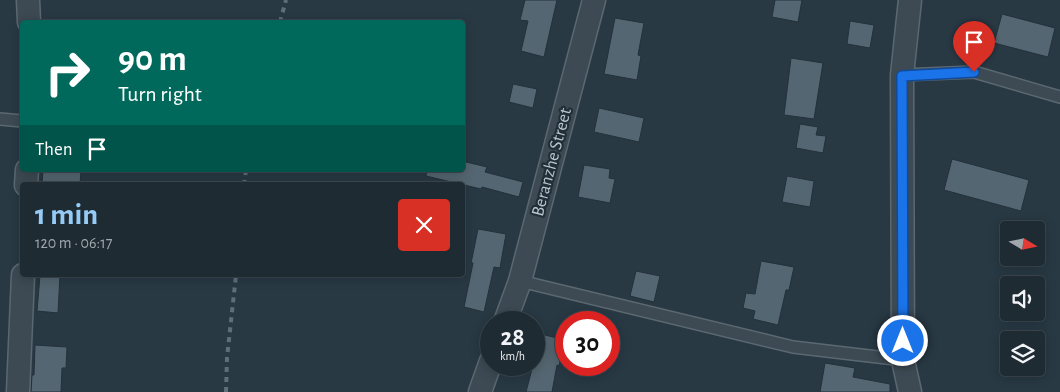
<!DOCTYPE html>
<meta charset="utf-8">
<style>
:root{--surface:#1e2b33;--page:#2b373f;--text:#f1f3f6;--muted:#a1a7ac;--line:#3c474e;--accent:#96cbf6}
body{margin:0;font-family:"Alegreya Sans",sans-serif;background:var(--page);color:var(--text);height:100vh;display:flex;flex-direction:column;font-size:19px;white-space:nowrap}
*{box-sizing:border-box;margin:0}
p{font-size:16px;color:var(--muted)}
.icon{flex:none;width:28px;height:28px;fill:none;stroke:currentColor;stroke-width:2;stroke-linecap:round;stroke-linejoin:round}
.map{position:relative;flex:1;overflow:hidden}
.side{position:absolute;left:20px;top:182px;width:445px;height:95px;display:flex;flex-direction:column;background:var(--surface);border-radius:5px;box-shadow:0 2px 12px #0003,0 0 0 1px var(--line)}
.side>*{flex:none}
.hud{position:absolute;left:20px;top:20px;width:445px;height:152px;border-radius:5px;box-shadow:0 2px 12px #0003,0 0 0 1px var(--line);background:#00695c;color:#fff;overflow:hidden}
.needle{width:32px;rotate:100deg}
.buttons{position:absolute;left:1000px;top:221px;display:grid;gap:10px}
.buttons a{display:grid;place-items:center;width:45px;height:45px;border-radius:5px;background:var(--surface);box-shadow:0 2px 12px #0003,0 0 0 1px var(--line);font-size:25px}
.speed{position:absolute;left:480px;top:311px;display:flex;gap:10px;font-size:25px;font-weight:700;text-align:center}
.speed>*{display:grid;place-content:center;width:65px;height:65px;border-radius:50%;background:var(--surface);box-shadow:0 2px 12px #0003,0 0 0 1px var(--line);line-height:1}
.speed small{font-size:12px;font-weight:400}
.speed .limit{border:8px solid #d22;background:#fff;color:#111}
.pin{position:absolute;display:grid;place-items:center;width:42px;height:42px;color:#fff;margin:-51px -21px;border-radius:50% 50% 50% 0;rotate:-45deg;box-shadow:0 0 5px #0007}
.pin .icon{rotate:45deg}
.me{position:absolute;width:55px;margin:-28px;rotate:0deg;stroke-linejoin:round;filter:drop-shadow(0 0 4px #0008)}
.turn{display:flex;align-items:center;gap:18px;height:105px;padding:0 15px;font-size:22px}
.turn .icon{width:65px;height:65px;stroke-width:2.5}
.turn b{display:block;font-size:35px;line-height:42px}
.then{display:flex;align-items:center;height:48px;padding:0 15px;background:#0003;gap:10px;font-size:19px}
.round{display:grid;place-items:center;flex:none;width:52px;height:52px;border-radius:5px;background:var(--page)}
.headline{display:flex;align-items:center;justify-content:space-between;height:85px;padding:0 15px}
h1{font-size:30px;font-weight:700;line-height:38px;color:var(--accent)}
.map>svg:first-child{display:block}
.building{fill:#546671;stroke:#23313b}
.lines{fill:none;stroke-linecap:round;stroke-linejoin:round}
.service-casing{stroke:#5b6871;stroke-width:14}
.minor-casing{stroke:#5b6871;stroke-width:25}
.service{stroke:#3d4a53;stroke-width:11}
.minor{stroke:#3d4a53;stroke-width:22}
.rail{stroke:#5f6f7a;stroke-width:4;stroke-dasharray:5 5;stroke-linecap:butt}
.route-casing{stroke:#114b97;stroke-width:12}
.route{stroke:#1a73e8;stroke-width:9}
.labels{text-anchor:middle;stroke-width:4.5;stroke-linejoin:round;paint-order:stroke}
.street-label{font-size:18px;fill:#bac5cd;stroke:#212f39}
</style>
<div class="map">
<svg width="1060" height="392" viewBox="0 0 1060 392">
<rect width="100%" height="100%" fill="#283944"/>
<g class="building">
<path d="M 525,0 L 557,0 L 544,57 L 521,51 L 528,21 L 520,20 Z"/>
<path d="M 775,0 L 802,0 L 798,22 L 772,17 Z"/>
<path d="M 1002,14 L 1055,28 L 1048,57 L 994,43 Z"/>
<path d="M 615,18 L 644,23 L 638,55 L 641,56 L 637,80 L 604,74 Z"/>
<path d="M 850,21 L 874,25 L 870,48 L 847,44 Z"/>
<path d="M 791,58 L 823,63 L 814,119 L 784,115 Z"/>
<path d="M 513,84 L 537,89 L 533,108 L 509,102 Z"/>
<path d="M 599,108 L 644,118 L 639,142 L 594,132 Z"/>
<path d="M 800,124 L 818,127 L 816,135 L 826,136 L 823,153 L 796,148 Z"/>
<path d="M 952,159 L 1029,180 L 1021,211 L 944,190 Z"/>
<path d="M 462,161 L 487,167 L 485,172 L 523,182 L 519,197 L 482,187 L 481,189 L 426,176 L 427,170 L 462,170 Z"/>
<path d="M 584,165 L 610,169 L 609,178 L 615,179 L 610,203 L 578,197 Z"/>
<path d="M 43,170 L 81,170 L 80,185 L 42,185 Z"/>
<path d="M 787,176 L 814,181 L 810,207 L 782,202 Z"/>
<path d="M 478,229 L 506,234 L 500,268 L 494,267 L 484,312 L 464,307 L 473,263 L 471,263 Z"/>
<path d="M 761,261 L 794,267 L 789,290 L 786,290 L 778,325 L 753,319 L 755,311 L 743,308 L 746,293 L 755,294 Z"/>
<path d="M 636,271 L 660,276 L 654,302 L 630,296 Z"/>
<path d="M 40,275 L 60,275 L 58,313 L 37,311 Z"/>
<path d="M 541,334 L 565,340 L 559,366 L 557,365 L 552,392 L 526,392 Z"/>
<path d="M 35,345 L 67,347 L 66,368 L 62,368 L 61,392 L 31,392 L 32,375 L 34,375 Z"/>
<path d="M 825,363 L 855,368 L 853,377 L 890,384 L 890,392 L 820,392 Z"/>
</g>
<g class="lines">
<defs>
<g id="service">
<path d="M 902,75 L 974,72 L 1060,97"/>
<path d="M 0,119 L 22,121"/>
<path d="M 520,281 L 793,347 L 903,360"/>
</g>
<g id="minor">
<path d="M 28,0 L 29,22"/>
<path d="M 26,185 L 27,170"/>
<path d="M 505,322 L 520,281 L 594,0"/>
<path d="M 18,392 L 23,275"/>
<path d="M 480,392 L 491,361"/>
<path d="M 910,392 L 903,360 L 902,75 L 910,0"/>
</g>
</defs>
<use href="#service" class="service-casing"/>
<use href="#minor" class="minor-casing"/>
<use href="#service" class="service"/>
<use href="#minor" class="minor"/>
<g class="rail">
<path d="M 280,22 L 286,0"/>
<path d="M 244,185 L 246,170"/>
<path d="M 226,392 L 227,358 L 236,275"/>
</g>
</g>
<g class="lines">
<defs>
<path id="route" d="M 903,341 L 902,76 L 974,72"/>
</defs>
<use href="#route" class="route-casing"/>
<use href="#route" class="route"/>
</g>
<g class="labels">
<g class="street-label">
<text transform="translate(551 162) rotate(-75)" y="6">Beranzhe Street</text>
</g>
</g>
</svg>
<div class="buttons">
<a><svg class="needle" viewBox="-14 -14 28 28"><path d="M0-13l5 13h-10z" fill="#e53935"/><path d="M0 13l5-13h-10z" fill="#a1a7ac"/></svg></a>
<a><svg class="icon" aria-label="sound" viewBox="0 0 24 24"><path d="M4 9h4l5-4v14l-5-4H4zM17 9q2 3 0 6"/></svg></a>
<a><svg class="icon" aria-label="layers" viewBox="0 0 24 24"><path d="M12 4l9 5-9 5-9-5zM3 14l9 5 9-5"/></svg></a>
</div>
<div class="speed"><div>28<small>km/h</small></div><div class="limit">30</div></div>
<div class="pin" style="left:974px;top:72px;background:#d93025"><svg class="icon" aria-label="arrive" viewBox="0 0 24 24"><path d="M6 21V4h12l-3 4 3 4H6"/></svg></div>
<svg class="me" style="left:903px;top:341px" viewBox="-20 -20 40 40"><circle r="17" fill="#1a73e8" stroke="#fff" stroke-width="3"/><path d="M0-11L8 9 0 5-8 9z" fill="#fff"/></svg>
<div class="hud">
<div class="turn"><svg class="icon" aria-label="right" viewBox="0 0 24 24"><path d="M7 20v-9h11M14 6l5 5-5 5"/></svg><div><b>90 m</b>Turn right</div></div>
<div class="then">Then<svg class="icon" aria-label="arrive" viewBox="0 0 24 24"><path d="M6 21V4h12l-3 4 3 4H6"/></svg></div>
</div>
<section class="side">
<div class="headline"><div><h1>1 min</h1><p>120 m · 06:17</p></div><a class="round" style="background:#d93025;color:#fff"><svg class="icon" aria-label="close" viewBox="0 0 24 24"><path d="M6 6l12 12M18 6L6 18"/></svg></a></div>
</section>
</div>
